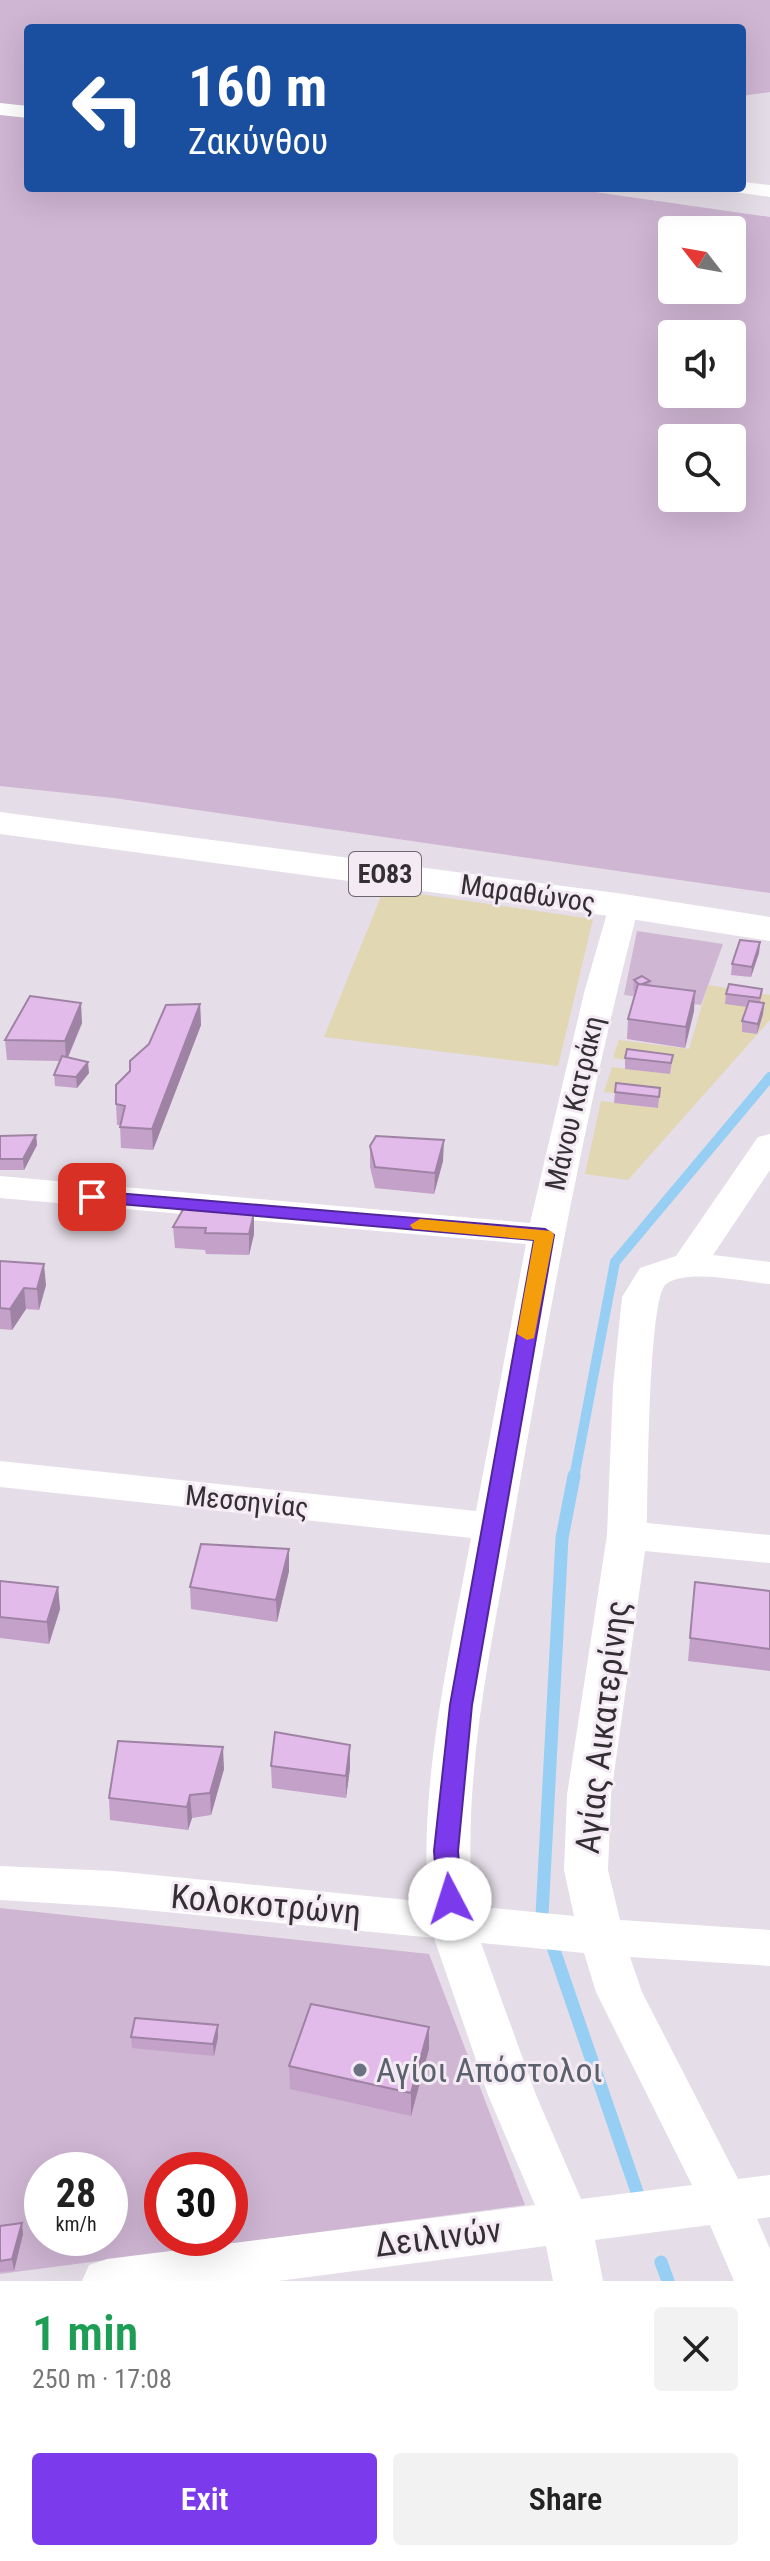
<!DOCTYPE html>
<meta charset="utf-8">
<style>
:root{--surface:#fff;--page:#f2f2f2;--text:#222;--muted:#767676;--accent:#7c3aed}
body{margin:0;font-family:"Roboto Condensed",sans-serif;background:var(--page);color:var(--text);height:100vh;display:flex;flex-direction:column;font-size:30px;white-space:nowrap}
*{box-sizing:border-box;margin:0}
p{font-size:26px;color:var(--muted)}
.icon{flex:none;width:44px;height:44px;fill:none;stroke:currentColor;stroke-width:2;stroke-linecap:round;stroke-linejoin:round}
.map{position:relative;height:2281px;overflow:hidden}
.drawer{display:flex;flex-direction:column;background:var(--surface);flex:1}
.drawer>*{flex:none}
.top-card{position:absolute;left:24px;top:24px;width:722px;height:168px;border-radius:8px;box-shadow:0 8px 32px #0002;background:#1a4fa0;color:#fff;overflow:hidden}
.needle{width:52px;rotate:301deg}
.fabs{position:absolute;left:658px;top:216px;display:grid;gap:16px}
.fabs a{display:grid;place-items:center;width:88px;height:88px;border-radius:8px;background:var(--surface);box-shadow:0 8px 32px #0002;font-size:40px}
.speed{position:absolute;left:24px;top:2152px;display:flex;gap:16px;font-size:40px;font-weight:700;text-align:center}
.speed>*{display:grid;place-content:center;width:104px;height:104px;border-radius:50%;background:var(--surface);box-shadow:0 8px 32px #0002;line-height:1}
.speed small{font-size:20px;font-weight:400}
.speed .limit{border:12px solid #d22;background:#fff;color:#111}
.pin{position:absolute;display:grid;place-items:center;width:68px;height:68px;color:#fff;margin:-34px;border-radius:16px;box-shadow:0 4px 12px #0006}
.me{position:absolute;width:88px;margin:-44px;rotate:355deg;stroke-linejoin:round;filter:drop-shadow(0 0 6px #0008)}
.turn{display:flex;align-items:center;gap:28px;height:168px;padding:0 32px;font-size:36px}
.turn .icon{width:104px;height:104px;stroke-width:2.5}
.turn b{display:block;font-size:56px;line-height:68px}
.round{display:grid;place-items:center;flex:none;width:84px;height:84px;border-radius:8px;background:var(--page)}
.headline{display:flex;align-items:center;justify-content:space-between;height:136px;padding:0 32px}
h1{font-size:48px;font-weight:600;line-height:60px;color:#1e9e55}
.cta{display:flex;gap:16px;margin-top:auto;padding:16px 32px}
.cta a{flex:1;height:92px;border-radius:8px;background:var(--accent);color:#fff;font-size:32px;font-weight:600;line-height:92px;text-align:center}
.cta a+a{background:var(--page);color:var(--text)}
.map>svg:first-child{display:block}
.green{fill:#cfb6d3;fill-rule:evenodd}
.sand{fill:#e1d7b2}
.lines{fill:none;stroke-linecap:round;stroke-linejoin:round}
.stream-far1{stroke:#96cff3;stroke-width:10}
.stream{stroke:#96cff3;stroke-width:13}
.minor{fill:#fff;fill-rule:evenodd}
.primary{fill:#fff;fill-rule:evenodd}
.wall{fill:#c3a1c9}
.shaded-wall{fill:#9f83a4}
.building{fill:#e3bbea;stroke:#9f83a4;stroke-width:2}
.route{fill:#7c3aed;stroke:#51269a;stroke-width:2}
.slow{fill:#f59e0b}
.worship-dot{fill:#6b7280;stroke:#f3eaf4;stroke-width:3}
.labels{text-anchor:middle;stroke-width:6;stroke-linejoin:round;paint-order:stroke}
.shield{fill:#f3eaf4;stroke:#6d676d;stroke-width:2}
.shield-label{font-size:26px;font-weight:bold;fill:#332f33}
.street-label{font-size:28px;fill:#332f33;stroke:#f3eaf4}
.near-street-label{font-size:34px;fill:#332f33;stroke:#f3eaf4}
.near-worship-label{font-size:34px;fill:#5b616d;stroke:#f3eaf4;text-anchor:start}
</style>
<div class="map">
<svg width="770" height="2281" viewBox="0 0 770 2281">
<rect width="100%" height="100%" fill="#e5dde7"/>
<g class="green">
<path d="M 0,0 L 770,0 L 770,92 L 742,96 L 742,28 L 28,28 L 28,188 L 567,188 L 770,217 L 770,893 L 114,798 L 0,786 ZM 672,230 L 732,230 L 732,290 L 672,290 ZM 672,334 L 732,334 L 732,394 L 672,394 ZM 672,438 L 732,438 L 732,498 L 672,498 Z"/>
<path d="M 637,931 L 723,944 L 701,1005 L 624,995 Z"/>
<path d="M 0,1908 L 429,1954 L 525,2205 L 0,2274 ZM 42,2170 L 110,2170 L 110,2238 L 42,2238 ZM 162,2170 L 230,2170 L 230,2238 L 162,2238 Z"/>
</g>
<g class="sand">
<path d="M 384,889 L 593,919 L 558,1066 L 324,1037 Z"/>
<path d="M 708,985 L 770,995 L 770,1020 L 628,1180 L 585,1174 L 601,1101 L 658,1108 L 659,1098 L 604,1092 L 612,1067 L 670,1074 L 671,1065 L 613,1058 L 619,1040 L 689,1049 Z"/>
</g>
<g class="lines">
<path class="stream-far1" d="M 574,1478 L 615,1262 L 770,1077"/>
<g class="stream">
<path d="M 574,1476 L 562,1538 L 542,1915 L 637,2192"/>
<path d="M 661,2262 L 668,2281"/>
</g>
<g class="minor">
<path d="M 0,103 L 28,106 L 28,118 L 0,115 Z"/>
<path d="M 742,182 L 770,185 L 770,197 L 735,192 L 732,188 L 742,188 Z"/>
<path d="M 624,897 L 635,899 L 639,906 C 586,1105 550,1308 515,1511 C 493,1640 461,1774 473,1906 L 574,1916 L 564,1870 L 567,1795 L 607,1535 L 613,1386 L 622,1297 L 640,1268 L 676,1256 L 758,1137 L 770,1134 L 770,1170 L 713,1255 L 770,1262 L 770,1284 C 745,1282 687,1268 666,1284 C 648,1298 648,1490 647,1523 L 770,1535 L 770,1563 L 645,1551 L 611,1795 L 608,1870 L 620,1920 L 770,1930 L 770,1966 L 630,1957 L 642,1992 L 738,2179 L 770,2175 L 770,2217 L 757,2219 L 770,2249 L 770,2281 L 734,2281 L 710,2225 L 595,2240 L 603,2281 L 553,2281 L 546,2246 L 278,2281 L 82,2281 L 89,2265 L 107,2259 L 535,2205 L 488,2095 L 434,1938 L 114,1907 L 0,1900 L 0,1866 L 114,1871 L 428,1902 C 419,1781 449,1657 471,1538 L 0,1487 L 0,1461 L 476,1511 L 526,1244 L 0,1198 L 0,1176 L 530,1223 L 584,993 L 609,906 L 613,899 ZM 481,1943 L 584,1953 L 596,1992 L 692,2185 L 581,2199 L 536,2095 Z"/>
</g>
<path class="primary" d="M 0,812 L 624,894 L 770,917 L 770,941 L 624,918 L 0,834 Z"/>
</g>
<g class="wall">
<path d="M 760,942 L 759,953 L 751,977 L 731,975 L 732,964 Z"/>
<path d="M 634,980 L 650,981 L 649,986 L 694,1011 L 685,1048 L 627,1039 L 628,1019 L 636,992 L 633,991 Z"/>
<path d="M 762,989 L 760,1003 L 764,1003 L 763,1014 L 757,1034 L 742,1032 L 742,1021 L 747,1007 L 725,1004 L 726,994 Z"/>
<path d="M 200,1004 L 201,1025 L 153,1150 L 121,1148 L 120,1125 L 117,1125 L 116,1104 Z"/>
<path d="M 82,1023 L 68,1058 L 89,1073 L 77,1088 L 55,1086 L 54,1075 L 60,1061 L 7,1060 L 5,1040 Z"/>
<path d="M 673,1055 L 670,1074 L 625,1069 L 625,1058 Z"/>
<path d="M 660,1088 L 658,1108 L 614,1103 L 615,1092 Z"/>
<path d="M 36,1135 L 37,1145 L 24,1170 L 0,1170 L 0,1136 Z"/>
<path d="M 370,1146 L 443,1161 L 434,1194 L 375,1188 L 370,1167 Z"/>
<path d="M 254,1213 L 254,1234 L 249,1255 L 206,1254 L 205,1250 L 175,1248 L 173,1227 Z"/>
<path d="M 0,1261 L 46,1285 L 39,1310 L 26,1309 L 12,1330 L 0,1329 Z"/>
<path d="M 289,1571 L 277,1622 L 191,1609 L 190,1587 Z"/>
<path d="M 0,1581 L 58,1587 L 60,1609 L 49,1644 L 0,1638 Z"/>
<path d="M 695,1582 L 770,1591 L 770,1671 L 688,1661 Z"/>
<path d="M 271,1766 L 350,1768 L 346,1798 L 272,1788 Z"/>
<path d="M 224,1769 L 211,1815 L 192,1818 L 188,1830 L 110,1820 L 109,1798 Z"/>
<path d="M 429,2027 L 429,2049 L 411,2116 L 290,2089 L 289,2066 Z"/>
<path d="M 131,2037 L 218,2037 L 214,2056 L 132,2048 Z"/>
<path d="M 0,2226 L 23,2234 L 14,2271 L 0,2272 Z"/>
</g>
<g class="shaded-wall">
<path d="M 760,942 L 759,953 L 751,977 L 752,967 Z"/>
<path d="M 695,991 L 694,1011 L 685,1048 L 686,1027 Z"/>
<path d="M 81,1003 L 82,1023 L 66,1061 L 65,1041 Z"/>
<path d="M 764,1003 L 763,1014 L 757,1034 L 758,1024 Z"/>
<path d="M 200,1004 L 201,1025 L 153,1150 L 152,1129 Z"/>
<path d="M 88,1062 L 89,1073 L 77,1088 L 76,1077 Z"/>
<path d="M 36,1135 L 37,1145 L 24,1170 L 23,1159 Z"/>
<path d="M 444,1140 L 443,1161 L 434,1194 L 435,1173 Z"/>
<path d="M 254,1213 L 254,1234 L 249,1255 L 249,1234 Z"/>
<path d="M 44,1264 L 46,1285 L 39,1310 L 37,1289 Z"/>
<path d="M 24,1288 L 26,1309 L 12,1330 L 10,1309 Z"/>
<path d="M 289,1549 L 289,1571 L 277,1622 L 276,1600 Z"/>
<path d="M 58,1587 L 60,1609 L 49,1644 L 47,1622 Z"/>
<path d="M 350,1745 L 350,1768 L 346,1798 L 346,1776 Z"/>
<path d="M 223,1747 L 224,1769 L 211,1815 L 210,1793 Z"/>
<path d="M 190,1795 L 192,1818 L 188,1830 L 187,1807 Z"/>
<path d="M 218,2025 L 218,2037 L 214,2056 L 213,2044 Z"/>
<path d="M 429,2027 L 429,2049 L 411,2116 L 411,2093 Z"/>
<path d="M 22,2223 L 23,2234 L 14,2271 L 12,2259 Z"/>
</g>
<g class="building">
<path d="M 740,940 L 760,942 L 752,967 L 732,964 Z"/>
<path d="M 642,976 L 650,981 L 640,985 L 634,980 Z"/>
<path d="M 638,984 L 695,991 L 686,1027 L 628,1019 Z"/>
<path d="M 729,984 L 762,989 L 760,998 L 726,994 Z"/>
<path d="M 30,996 L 81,1003 L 65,1041 L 5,1040 Z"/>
<path d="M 749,1001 L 764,1003 L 758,1024 L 742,1021 Z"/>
<path d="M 200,1004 L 152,1129 L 120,1127 L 125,1106 L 116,1104 L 116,1085 L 130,1071 L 130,1061 L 149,1044 L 166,1005 Z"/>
<path d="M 627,1049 L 673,1055 L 671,1063 L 625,1058 Z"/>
<path d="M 62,1056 L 88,1062 L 76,1077 L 54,1075 Z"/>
<path d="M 616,1083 L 660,1088 L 659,1097 L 615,1092 Z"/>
<path d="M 36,1135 L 23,1159 L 0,1159 L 0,1136 Z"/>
<path d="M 376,1136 L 444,1140 L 435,1173 L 375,1167 L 370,1146 Z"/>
<path d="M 185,1206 L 254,1213 L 249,1234 L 205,1233 L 206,1228 L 173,1227 Z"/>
<path d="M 0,1261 L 44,1264 L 37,1289 L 24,1288 L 10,1309 L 0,1308 Z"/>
<path d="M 201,1544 L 289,1549 L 276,1600 L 190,1587 Z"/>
<path d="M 0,1581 L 58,1587 L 47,1622 L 0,1617 Z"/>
<path d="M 695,1582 L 770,1591 L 770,1649 L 690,1638 Z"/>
<path d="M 275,1732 L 350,1745 L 346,1776 L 271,1766 Z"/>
<path d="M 118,1741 L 223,1747 L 210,1793 L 190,1795 L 187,1807 L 109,1798 Z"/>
<path d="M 311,2004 L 429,2027 L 411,2093 L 289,2066 Z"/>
<path d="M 135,2018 L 218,2025 L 213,2044 L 131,2037 Z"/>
<path d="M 22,2223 L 12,2259 L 0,2261 L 0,2226 Z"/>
</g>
<path class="route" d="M 92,1191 L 545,1229 L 554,1235 L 472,1705 L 458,1851 L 462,1899 L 459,1906 L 450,1909 L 442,1906 L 438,1899 L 434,1851 L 450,1705 L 534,1240 L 85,1201 L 82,1197 Z"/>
<path class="slow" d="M 420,1219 L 551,1231 L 554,1235 L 534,1338 L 527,1340 L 517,1334 L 534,1240 L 413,1229 L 410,1225 Z"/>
<circle class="worship-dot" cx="360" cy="2070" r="8"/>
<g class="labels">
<rect class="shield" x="349" y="852" width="72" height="44" rx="6"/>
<g class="shield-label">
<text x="385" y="883">ΕΟ83</text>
</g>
<g class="street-label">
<text transform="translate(528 893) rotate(8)" y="10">Μαραθώνος</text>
<text transform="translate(574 1103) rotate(-77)" y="10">Μάνου Κατράκη</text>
<text transform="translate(247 1501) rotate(6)" y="10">Μεσσηνίας</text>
</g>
<g class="near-street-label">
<text transform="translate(602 1727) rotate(-83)" y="12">Αγίας Αικατερίνης</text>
<text transform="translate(266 1904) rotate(5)" y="12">Κολοκοτρώνη</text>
<text transform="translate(438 2237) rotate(-7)" y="12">Δειλινών</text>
</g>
<g class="near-worship-label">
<text x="376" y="2082">Αγίοι Απόστολοι</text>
</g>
</g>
</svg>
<div class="fabs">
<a><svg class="needle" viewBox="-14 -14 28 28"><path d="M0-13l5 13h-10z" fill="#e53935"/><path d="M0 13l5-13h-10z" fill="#767676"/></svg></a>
<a><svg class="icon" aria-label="sound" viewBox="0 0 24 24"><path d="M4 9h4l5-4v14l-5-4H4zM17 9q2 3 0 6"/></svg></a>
<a><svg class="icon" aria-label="search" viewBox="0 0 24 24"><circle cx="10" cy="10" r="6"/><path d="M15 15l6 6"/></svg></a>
</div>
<div class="speed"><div>28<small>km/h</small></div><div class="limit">30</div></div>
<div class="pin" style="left:92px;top:1197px;background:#d93025"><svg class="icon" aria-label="arrive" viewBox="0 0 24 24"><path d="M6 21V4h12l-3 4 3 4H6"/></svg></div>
<svg class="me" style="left:450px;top:1899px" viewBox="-20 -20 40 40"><circle r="19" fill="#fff"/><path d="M0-13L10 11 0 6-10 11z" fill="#7c3aed"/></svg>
<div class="top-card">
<div class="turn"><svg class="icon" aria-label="left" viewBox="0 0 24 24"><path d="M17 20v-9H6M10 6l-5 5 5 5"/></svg><div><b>160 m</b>Ζακύνθου</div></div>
</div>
</div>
<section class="drawer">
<div class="headline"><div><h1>1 min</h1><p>250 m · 17:08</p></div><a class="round"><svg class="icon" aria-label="close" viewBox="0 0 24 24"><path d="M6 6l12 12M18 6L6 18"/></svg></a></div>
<div class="cta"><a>Exit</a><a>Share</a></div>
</section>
